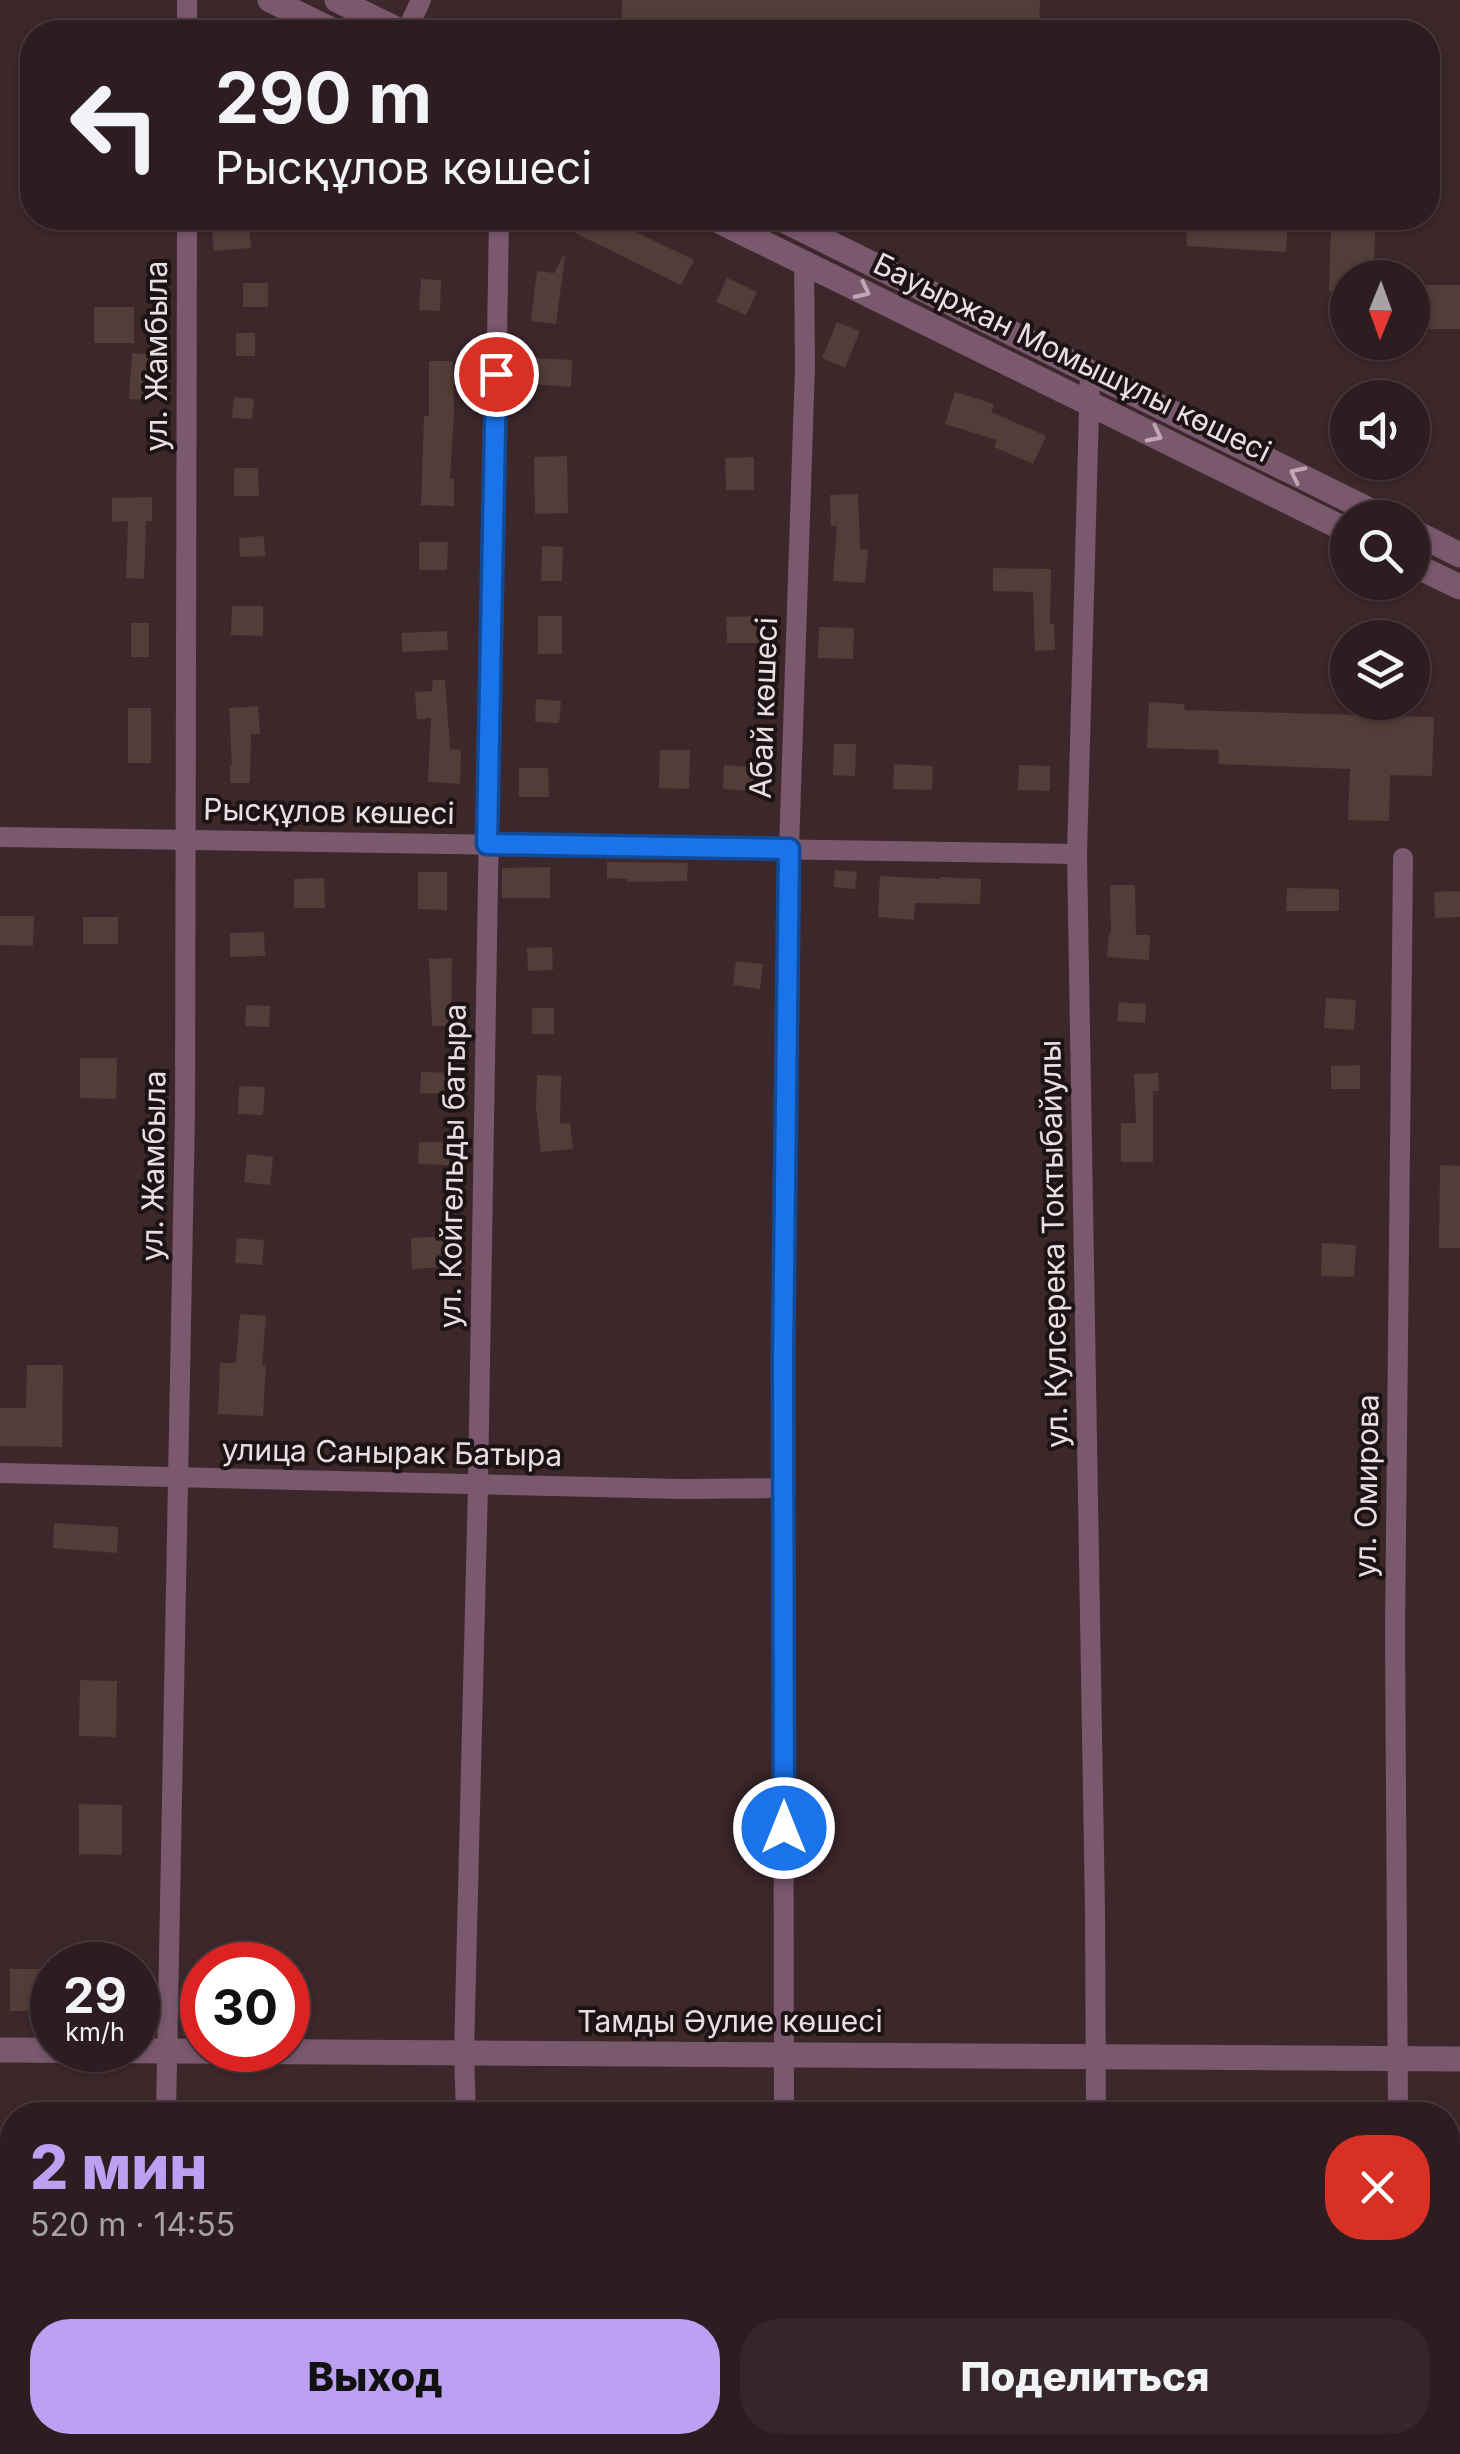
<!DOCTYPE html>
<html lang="ru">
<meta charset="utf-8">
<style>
:root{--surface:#2d1d20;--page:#352629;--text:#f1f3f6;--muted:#a7a2a5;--line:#483b3e;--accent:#bca0f2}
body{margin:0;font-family:Inter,sans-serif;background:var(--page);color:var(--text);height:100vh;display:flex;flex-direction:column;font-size:38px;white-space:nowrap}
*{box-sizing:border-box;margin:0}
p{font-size:32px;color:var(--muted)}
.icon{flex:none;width:55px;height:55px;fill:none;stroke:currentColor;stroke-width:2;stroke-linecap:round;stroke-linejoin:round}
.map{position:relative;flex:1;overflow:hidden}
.details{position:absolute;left:0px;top:2102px;width:1460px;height:352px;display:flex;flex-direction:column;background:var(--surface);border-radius:40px 40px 0 0;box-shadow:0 2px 8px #0004,0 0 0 2px var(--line)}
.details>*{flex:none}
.guide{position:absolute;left:20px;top:20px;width:1420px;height:210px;border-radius:40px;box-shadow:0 2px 8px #0004,0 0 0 2px var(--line);background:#2d1d20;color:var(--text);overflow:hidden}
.needle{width:65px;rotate:181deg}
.controls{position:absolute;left:1330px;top:260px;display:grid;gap:20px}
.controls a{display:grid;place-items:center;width:100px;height:100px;border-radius:50%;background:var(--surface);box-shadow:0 2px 8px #0004,0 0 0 2px var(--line);font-size:50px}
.speed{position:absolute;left:30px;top:1942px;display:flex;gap:20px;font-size:50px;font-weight:700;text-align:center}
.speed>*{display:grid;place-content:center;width:130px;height:130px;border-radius:50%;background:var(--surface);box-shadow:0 2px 8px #0004,0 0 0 2px var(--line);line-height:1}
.speed small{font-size:25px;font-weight:400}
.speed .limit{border:15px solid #d22;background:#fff;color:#111}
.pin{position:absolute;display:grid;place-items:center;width:85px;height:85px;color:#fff;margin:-42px;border:5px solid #fff;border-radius:50%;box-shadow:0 2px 10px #0007}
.me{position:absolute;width:110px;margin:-55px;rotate:0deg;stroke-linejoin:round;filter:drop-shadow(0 0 8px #0008)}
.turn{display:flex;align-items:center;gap:35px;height:210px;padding:0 30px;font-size:45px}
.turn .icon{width:130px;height:130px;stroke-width:2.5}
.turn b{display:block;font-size:70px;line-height:85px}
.round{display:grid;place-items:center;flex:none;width:105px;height:105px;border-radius:40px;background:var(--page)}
.head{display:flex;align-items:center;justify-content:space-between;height:170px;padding:0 30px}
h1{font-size:60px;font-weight:800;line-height:75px;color:var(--accent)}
.action{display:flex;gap:20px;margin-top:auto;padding:20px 30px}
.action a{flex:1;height:115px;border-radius:40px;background:var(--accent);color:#111;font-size:40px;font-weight:800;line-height:115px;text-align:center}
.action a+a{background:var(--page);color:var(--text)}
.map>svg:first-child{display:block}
.building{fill:#533d38}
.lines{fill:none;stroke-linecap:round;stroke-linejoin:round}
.minor{stroke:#7a586d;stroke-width:20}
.tertiary{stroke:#7a586d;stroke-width:25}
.oneway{stroke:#bea8b2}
.route-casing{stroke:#114b97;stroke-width:25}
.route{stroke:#1a73e8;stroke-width:18}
.labels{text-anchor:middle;stroke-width:8;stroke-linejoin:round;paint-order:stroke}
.street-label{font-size:30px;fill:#ecdee0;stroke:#1c1315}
</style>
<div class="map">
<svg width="1460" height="2454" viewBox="0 0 1460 2454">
<rect width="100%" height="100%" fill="#3c272b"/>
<g class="building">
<path d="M 622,0 L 1040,0 L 1039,32 L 621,32 Z"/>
<path d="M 583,218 L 607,218 L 694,260 L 681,285 L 575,233 Z"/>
<path d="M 1186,218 L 1288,218 L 1286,252 L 1187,246 Z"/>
<path d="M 249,227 L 251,248 L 214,251 L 212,230 Z"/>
<path d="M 1331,227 L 1375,227 L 1374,278 L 1348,278 L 1348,292 L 1329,291 Z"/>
<path d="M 563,256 L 565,257 L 556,324 L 531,321 L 537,271 L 554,273 Z"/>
<path d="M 727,278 L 757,292 L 746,315 L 716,302 Z"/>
<path d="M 421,279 L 441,280 L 440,311 L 419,310 Z"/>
<rect x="243" y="283" width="25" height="24"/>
<rect x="1412" y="285" width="48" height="44"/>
<rect x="94" y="307" width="40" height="36"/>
<path d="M 837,322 L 860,331 L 845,368 L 822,358 Z"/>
<rect x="236" y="333" width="19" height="23"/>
<path d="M 132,353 L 157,355 L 154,400 L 129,399 Z"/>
<path d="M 534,358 L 572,360 L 571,387 L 533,384 Z"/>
<path d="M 429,361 L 453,361 L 454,414 L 450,479 L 454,479 L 454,506 L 421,505 L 424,416 L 429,416 Z"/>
<path d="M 955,392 L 994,404 L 991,412 L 1046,436 L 1033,464 L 994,447 L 997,440 L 945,424 Z"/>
<path d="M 234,397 L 254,399 L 252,419 L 232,418 Z"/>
<path d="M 567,456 L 568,513 L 535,514 L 534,457 Z"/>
<path d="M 754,457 L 754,490 L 726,490 L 725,458 Z"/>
<path d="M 234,468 L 258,468 L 259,496 L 234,496 Z"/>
<path d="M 858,494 L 860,549 L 868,550 L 865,583 L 833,581 L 837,526 L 831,526 L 830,495 Z"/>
<path d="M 152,497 L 152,521 L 146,521 L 144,579 L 126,578 L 128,521 L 112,522 L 112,498 Z"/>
<path d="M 264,536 L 265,556 L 240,557 L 239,538 Z"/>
<path d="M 419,542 L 448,542 L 447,570 L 419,570 Z"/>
<path d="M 542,546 L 563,547 L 562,581 L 541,581 Z"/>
<path d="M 993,568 L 1051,569 L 1050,624 L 1054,624 L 1055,650 L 1035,651 L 1033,592 L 993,591 Z"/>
<path d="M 232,606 L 263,606 L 263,636 L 231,635 Z"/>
<rect x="538" y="616" width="24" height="38"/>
<path d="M 759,616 L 759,643 L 727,643 L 726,617 Z"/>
<rect x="131" y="623" width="18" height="34"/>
<path d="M 819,627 L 854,628 L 853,659 L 818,658 Z"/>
<path d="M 447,631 L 448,650 L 402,652 L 402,633 Z"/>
<path d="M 433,680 L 445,680 L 450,749 L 461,750 L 460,784 L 428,782 L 431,718 L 417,719 L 415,692 L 432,691 Z"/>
<path d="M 536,699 L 561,701 L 559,723 L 535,722 Z"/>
<path d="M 1149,702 L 1185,704 L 1184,710 L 1434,717 L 1432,776 L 1390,775 L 1389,821 L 1348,820 L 1350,769 L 1218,764 L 1219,750 L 1147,748 Z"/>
<path d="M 258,706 L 260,734 L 251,734 L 250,783 L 230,783 L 230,765 L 232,765 L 229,708 Z"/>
<rect x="128" y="708" width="23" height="55"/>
<path d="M 834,744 L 856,744 L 855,776 L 833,775 Z"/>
<path d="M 660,750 L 690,750 L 689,789 L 659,788 Z"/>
<path d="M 894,764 L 933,766 L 932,790 L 893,789 Z"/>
<path d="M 724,765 L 755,767 L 753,791 L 723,789 Z"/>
<path d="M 1019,765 L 1050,766 L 1050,791 L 1018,790 Z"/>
<path d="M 519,768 L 548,768 L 549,797 L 519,797 Z"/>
<path d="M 607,862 L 688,863 L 687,881 L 627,882 L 627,879 L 607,878 Z"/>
<path d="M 550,867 L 550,898 L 502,898 L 502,868 Z"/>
<path d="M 835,870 L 857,872 L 855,889 L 834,887 Z"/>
<path d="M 418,872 L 447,872 L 447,910 L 418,909 Z"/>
<path d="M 880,876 L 940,879 L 940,877 L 981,879 L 980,904 L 915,903 L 914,920 L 878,917 Z"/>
<path d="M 324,878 L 325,908 L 294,908 L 294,879 Z"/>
<path d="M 1110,885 L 1135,885 L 1136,935 L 1150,935 L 1149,960 L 1107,957 L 1109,933 L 1111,933 Z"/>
<path d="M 1287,888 L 1339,889 L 1339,911 L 1286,911 Z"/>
<path d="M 1460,891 L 1460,917 L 1435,918 L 1434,892 Z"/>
<path d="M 0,916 L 34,916 L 33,946 L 0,945 Z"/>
<rect x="83" y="917" width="35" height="27"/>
<path d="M 264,932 L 265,956 L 230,957 L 230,933 Z"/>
<path d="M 552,947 L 553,970 L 528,971 L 527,948 Z"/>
<path d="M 452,958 L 451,1026 L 432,1026 L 429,959 Z"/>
<path d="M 736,961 L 763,964 L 760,989 L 733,985 Z"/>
<path d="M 1326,998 L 1356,1000 L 1354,1030 L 1324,1028 Z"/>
<path d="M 1119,1002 L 1146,1004 L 1145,1023 L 1117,1021 Z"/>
<path d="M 246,1005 L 270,1006 L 269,1027 L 245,1026 Z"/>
<rect x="532" y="1008" width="22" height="26"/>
<path d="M 80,1058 L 117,1058 L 116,1099 L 80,1098 Z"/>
<path d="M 1360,1065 L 1360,1089 L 1331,1089 L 1331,1066 Z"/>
<path d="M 421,1072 L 456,1073 L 455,1094 L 420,1093 Z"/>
<path d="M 1158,1073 L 1159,1091 L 1153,1091 L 1153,1162 L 1121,1162 L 1121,1123 L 1136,1123 L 1134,1074 Z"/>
<path d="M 537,1075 L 561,1076 L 560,1124 L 570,1123 L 573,1149 L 541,1152 L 536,1107 Z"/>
<path d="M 239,1086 L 265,1087 L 263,1115 L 238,1114 Z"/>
<path d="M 419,1142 L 449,1142 L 449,1165 L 418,1164 Z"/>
<path d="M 247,1154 L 273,1157 L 270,1185 L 244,1182 Z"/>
<path d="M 1440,1165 L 1460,1166 L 1460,1248 L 1439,1248 Z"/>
<path d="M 446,1236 L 447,1267 L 412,1269 L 411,1238 Z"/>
<path d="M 237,1238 L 264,1240 L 262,1265 L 235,1263 Z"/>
<path d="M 1322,1243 L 1356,1245 L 1354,1277 L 1321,1276 Z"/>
<path d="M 240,1314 L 266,1316 L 262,1365 L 266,1365 L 263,1416 L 218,1414 L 220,1363 L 236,1363 Z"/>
<path d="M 27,1365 L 63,1365 L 62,1447 L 0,1446 L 0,1408 L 26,1408 Z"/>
<path d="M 54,1523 L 118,1527 L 117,1553 L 53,1548 Z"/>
<path d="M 80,1680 L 117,1681 L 116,1737 L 79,1736 Z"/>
<path d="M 79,1804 L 122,1805 L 122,1855 L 79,1854 Z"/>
<rect x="10" y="1969" width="42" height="42"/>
</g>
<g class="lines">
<g class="minor">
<path d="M 187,0 L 187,32"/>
<path d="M 406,32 L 421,0"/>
<path d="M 1090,373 L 1077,854 L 1095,1910 L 1096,2115"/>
<path d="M 0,837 L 1077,854"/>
<path d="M 0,1473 L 681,1489 L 783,1488"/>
<path d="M 166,2115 L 185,1112 L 187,218"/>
<path d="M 466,2115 L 464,2053 L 478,1485 L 499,218"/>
<path d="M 784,2115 L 783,1358 L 789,849 L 805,366 L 804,262"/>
<path d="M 1398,2115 L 1395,1632 L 1403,858"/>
<path d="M 472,2442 L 472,2454"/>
<path d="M 164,2454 L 164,2442"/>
<path d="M 781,2454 L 781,2442"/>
<path d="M 1088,2454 L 1088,2442"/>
<path d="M 1392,2454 L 1392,2442"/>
</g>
<g class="tertiary">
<path d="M 270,0 L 336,32"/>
<path d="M 337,0 L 402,32"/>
<path d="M 713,218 L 1348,531"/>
<path d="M 779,218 L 1385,518"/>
<path d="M 1412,531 L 1460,555"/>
<path d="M 1412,564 L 1460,587"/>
<path d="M 0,2050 L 1460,2059"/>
</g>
</g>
<defs><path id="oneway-chevron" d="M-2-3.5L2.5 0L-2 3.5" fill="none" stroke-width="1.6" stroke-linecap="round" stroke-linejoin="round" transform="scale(2.5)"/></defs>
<g class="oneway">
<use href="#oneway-chevron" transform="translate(863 291) rotate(26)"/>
<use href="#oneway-chevron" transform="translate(1155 435) rotate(27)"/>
<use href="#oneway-chevron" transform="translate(1297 474) rotate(-154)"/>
</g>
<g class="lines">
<defs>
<path id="route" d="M 496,374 L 487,844 L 789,849 L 783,1358 L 784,1828"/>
</defs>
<use href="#route" class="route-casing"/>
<use href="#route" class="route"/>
</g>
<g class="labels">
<g class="street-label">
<text transform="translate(157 356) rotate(-90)" y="10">ул. Жамбыла</text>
<text transform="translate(1072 358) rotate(26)" y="10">Бауыржан Момышұлы көшесі</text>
<text transform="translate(764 708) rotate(-88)" y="10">Абай көшесі</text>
<text transform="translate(329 812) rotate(1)" y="10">Рысқұлов көшесі</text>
<text transform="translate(154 1166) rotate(-89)" y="10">ул. Жамбыла</text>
<text transform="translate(453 1166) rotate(-89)" y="10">ул. Койгельды батыра</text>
<text transform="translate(1054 1244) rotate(-91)" y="10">ул. Кулсерека Токтыбайулы</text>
<text transform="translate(392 1453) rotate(1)" y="10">улица Санырак Батыра</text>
<text transform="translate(1367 1486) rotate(-89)" y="10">ул. Омирова</text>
<text x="730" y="2032">Тамды Әулие көшесі</text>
</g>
</g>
</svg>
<div class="controls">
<a><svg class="needle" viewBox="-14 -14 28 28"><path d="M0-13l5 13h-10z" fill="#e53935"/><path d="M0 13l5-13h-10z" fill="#a7a2a5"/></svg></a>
<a><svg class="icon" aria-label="sound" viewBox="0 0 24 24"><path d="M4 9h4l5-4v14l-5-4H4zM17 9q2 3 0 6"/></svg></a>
<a><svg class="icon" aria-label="search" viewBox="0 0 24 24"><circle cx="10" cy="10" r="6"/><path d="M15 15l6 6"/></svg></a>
<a><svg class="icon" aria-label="layers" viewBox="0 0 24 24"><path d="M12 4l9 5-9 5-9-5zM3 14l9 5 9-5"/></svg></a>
</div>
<div class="speed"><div>29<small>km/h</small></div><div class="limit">30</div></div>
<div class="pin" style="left:496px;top:374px;background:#d93025"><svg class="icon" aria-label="arrive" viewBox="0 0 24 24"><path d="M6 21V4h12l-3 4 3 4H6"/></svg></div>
<svg class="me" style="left:784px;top:1828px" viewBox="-20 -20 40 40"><circle r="17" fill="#1a73e8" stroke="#fff" stroke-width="3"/><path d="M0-11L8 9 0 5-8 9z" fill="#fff"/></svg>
<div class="guide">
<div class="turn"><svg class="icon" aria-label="left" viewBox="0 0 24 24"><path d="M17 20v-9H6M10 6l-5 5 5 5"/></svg><div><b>290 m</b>Рысқұлов көшесі</div></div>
</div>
<section class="details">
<div class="head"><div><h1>2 мин</h1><p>520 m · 14:55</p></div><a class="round" style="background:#d93025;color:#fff"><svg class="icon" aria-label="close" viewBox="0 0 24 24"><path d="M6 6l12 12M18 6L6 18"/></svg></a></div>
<div class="action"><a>Выход</a><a>Поделиться</a></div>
</section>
</div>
